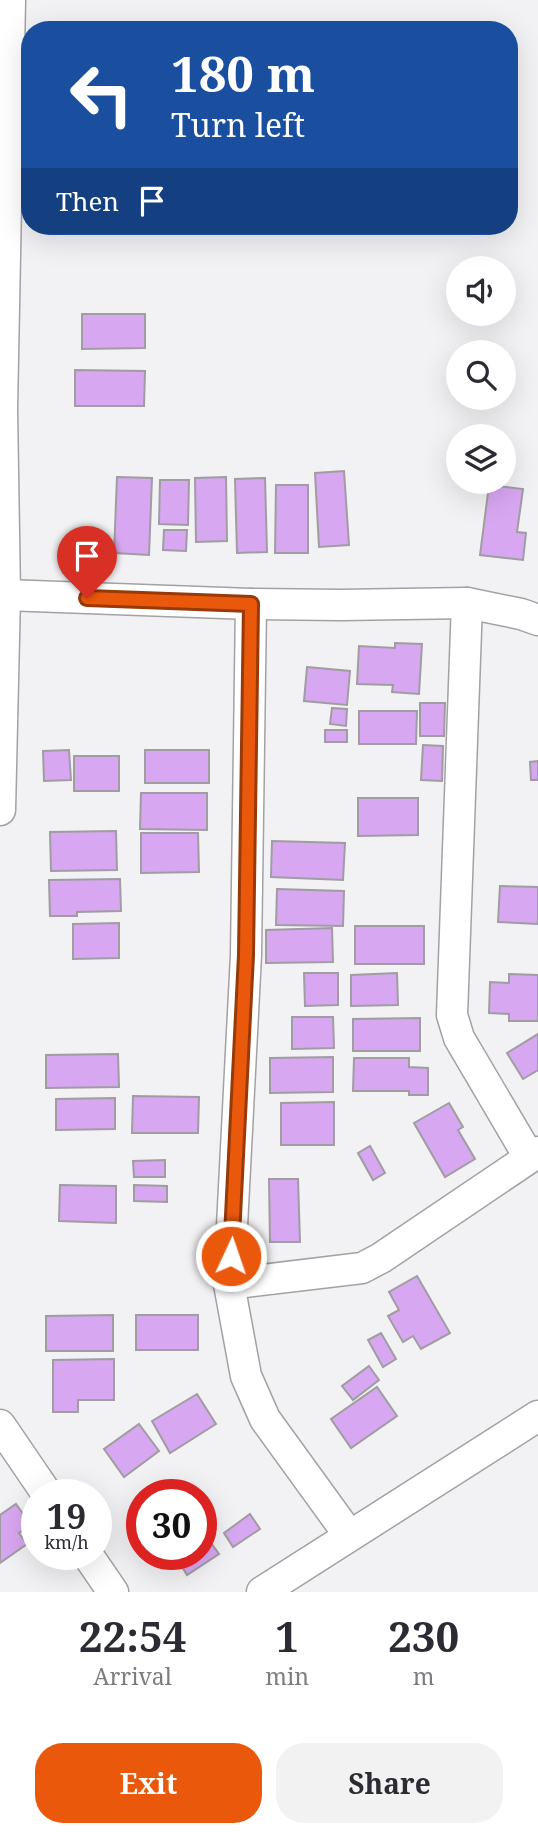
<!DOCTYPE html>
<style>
:root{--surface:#fff;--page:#f2f2f3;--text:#2b2b33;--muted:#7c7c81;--accent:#ea580c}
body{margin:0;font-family:"Noto Serif",serif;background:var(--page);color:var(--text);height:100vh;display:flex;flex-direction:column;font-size:26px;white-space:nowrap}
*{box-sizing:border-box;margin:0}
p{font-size:23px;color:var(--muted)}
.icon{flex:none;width:38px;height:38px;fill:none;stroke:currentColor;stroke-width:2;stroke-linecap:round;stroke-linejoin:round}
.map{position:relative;height:1592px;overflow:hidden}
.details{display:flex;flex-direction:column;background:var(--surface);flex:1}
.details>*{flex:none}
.hud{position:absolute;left:21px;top:21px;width:497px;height:214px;border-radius:28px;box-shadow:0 7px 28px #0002;background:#1a4fa0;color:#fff;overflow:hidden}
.buttons{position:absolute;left:446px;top:256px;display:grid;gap:14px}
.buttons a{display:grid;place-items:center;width:70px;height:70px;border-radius:50%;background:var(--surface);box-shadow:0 7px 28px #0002;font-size:35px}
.speed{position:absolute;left:21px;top:1479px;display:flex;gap:14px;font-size:35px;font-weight:700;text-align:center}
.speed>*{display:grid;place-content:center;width:91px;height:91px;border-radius:50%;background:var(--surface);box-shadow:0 7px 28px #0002;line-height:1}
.speed small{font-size:18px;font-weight:400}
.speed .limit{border:10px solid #d22;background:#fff;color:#111}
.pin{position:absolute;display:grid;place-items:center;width:60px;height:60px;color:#fff;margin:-72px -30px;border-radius:50% 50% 50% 0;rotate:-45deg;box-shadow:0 0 7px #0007}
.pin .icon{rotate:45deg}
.me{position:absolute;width:77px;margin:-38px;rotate:3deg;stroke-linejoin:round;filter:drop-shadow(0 0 5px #0008)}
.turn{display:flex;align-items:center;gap:24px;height:147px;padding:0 35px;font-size:32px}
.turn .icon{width:91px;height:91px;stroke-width:2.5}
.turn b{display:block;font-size:49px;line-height:60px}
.then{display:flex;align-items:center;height:66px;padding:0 35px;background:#0003;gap:14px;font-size:26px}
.eta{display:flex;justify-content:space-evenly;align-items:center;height:119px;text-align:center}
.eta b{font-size:42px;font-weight:700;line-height:49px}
.cta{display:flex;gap:14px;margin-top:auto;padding:14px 35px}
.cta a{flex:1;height:80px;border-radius:28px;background:var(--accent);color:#fff;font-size:28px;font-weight:700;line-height:80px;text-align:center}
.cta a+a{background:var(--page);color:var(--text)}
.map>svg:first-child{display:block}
.building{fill:#d8a7f2;stroke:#9f9da0;stroke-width:2}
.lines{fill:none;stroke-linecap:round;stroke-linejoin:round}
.minor-casing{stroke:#a3a1a4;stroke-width:33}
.minor{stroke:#fff;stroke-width:30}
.route-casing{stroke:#983908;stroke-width:18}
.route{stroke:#ea580c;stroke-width:12}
</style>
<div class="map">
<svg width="538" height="1592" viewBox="0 0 538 1592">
<rect width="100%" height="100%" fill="#f2f1f4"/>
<g class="building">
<path d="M 82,314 L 145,314 L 145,348 L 82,349 Z"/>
<path d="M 75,370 L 145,371 L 144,406 L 75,406 Z"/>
<path d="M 344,471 L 349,545 L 319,547 L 315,473 Z"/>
<path d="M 117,477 L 152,478 L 149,555 L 114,553 Z"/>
<path d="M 226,477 L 227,541 L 196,542 L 195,478 Z"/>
<path d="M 265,478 L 267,552 L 237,553 L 235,479 Z"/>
<path d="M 160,480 L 189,480 L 188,525 L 159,524 Z"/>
<path d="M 276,485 L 308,485 L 308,553 L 275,553 Z"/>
<path d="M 489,485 L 523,489 L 517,532 L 526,533 L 523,560 L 480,555 Z"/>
<path d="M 164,530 L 187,530 L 186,551 L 163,550 Z"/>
<path d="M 395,643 L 422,644 L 419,694 L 392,692 L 393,685 L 357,684 L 359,646 L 395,648 Z"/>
<path d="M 307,667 L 350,671 L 347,705 L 304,701 Z"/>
<path d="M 420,703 L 445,703 L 444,736 L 420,736 Z"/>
<path d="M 332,708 L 347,709 L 346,726 L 330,724 Z"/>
<path d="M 359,711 L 417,711 L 416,744 L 359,744 Z"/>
<rect x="325" y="730" width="22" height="12"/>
<path d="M 423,745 L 443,746 L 442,781 L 421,780 Z"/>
<path d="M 69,750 L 71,780 L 44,781 L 43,751 Z"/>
<rect x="145" y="750" width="64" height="33"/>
<rect x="74" y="756" width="45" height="35"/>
<path d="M 538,761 L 538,780 L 531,780 L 530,762 Z"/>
<path d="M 141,793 L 207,793 L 207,830 L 140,829 Z"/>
<path d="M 358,798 L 418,798 L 418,835 L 358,836 Z"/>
<path d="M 116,831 L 117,870 L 51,871 L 50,832 Z"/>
<path d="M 141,833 L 198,833 L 199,872 L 141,873 Z"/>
<path d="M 272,841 L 345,843 L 343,880 L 271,877 Z"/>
<path d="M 120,879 L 121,911 L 77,912 L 77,916 L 50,916 L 49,880 Z"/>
<path d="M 500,886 L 538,887 L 538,924 L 498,922 Z"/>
<path d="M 277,889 L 344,891 L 343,926 L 276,925 Z"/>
<path d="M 119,923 L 119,958 L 73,959 L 73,924 Z"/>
<rect x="355" y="926" width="69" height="38"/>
<path d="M 332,928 L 333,962 L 266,963 L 266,930 Z"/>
<path d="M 304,973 L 338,973 L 338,1005 L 305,1006 Z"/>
<path d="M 397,973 L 398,1005 L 351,1006 L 351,975 Z"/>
<path d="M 509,974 L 538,975 L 538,1021 L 509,1021 L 509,1014 L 489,1013 L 490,982 L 509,983 Z"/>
<path d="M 292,1017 L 333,1017 L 334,1048 L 292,1049 Z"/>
<path d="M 420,1018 L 420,1051 L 353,1051 L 353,1019 Z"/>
<path d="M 538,1034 L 538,1070 L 523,1079 L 507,1053 Z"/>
<path d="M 118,1054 L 119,1087 L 46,1088 L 46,1055 Z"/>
<path d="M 333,1057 L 333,1092 L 270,1093 L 270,1058 Z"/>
<path d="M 354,1058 L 409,1058 L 409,1067 L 428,1068 L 428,1095 L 409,1095 L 409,1091 L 353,1091 Z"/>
<path d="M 133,1096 L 199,1097 L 198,1133 L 132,1133 Z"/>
<path d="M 115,1098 L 115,1129 L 56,1130 L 56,1099 Z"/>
<path d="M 334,1102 L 334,1145 L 281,1145 L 281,1103 Z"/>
<path d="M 449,1103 L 463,1127 L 458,1130 L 475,1159 L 445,1177 L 414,1123 Z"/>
<path d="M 370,1146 L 385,1173 L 373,1180 L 358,1153 Z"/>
<path d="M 165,1160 L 165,1177 L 134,1177 L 133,1161 Z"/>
<path d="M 269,1179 L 298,1179 L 300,1242 L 270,1242 Z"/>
<path d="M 60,1185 L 116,1186 L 116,1223 L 59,1221 Z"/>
<path d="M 134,1185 L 167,1186 L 167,1202 L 134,1201 Z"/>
<path d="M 417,1276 L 450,1333 L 421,1349 L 413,1336 L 403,1342 L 388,1316 L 399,1310 L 389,1292 Z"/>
<path d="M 113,1315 L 113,1351 L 46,1351 L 46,1316 Z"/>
<rect x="136" y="1315" width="62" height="35"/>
<path d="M 381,1333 L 396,1359 L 383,1367 L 368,1340 Z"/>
<path d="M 114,1359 L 114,1400 L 78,1400 L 78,1412 L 53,1412 L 53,1360 Z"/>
<path d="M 369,1366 L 379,1380 L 353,1400 L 342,1386 Z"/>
<path d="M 377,1387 L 397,1416 L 351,1448 L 331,1419 Z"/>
<path d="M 197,1394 L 216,1424 L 170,1453 L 152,1421 Z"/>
<path d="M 139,1424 L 159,1451 L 124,1477 L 104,1449 Z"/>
<path d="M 16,1504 L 31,1525 L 19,1533 L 27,1544 L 0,1563 L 0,1515 Z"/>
<path d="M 250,1514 L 260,1529 L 233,1547 L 224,1533 Z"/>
<path d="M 209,1540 L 219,1554 L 187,1575 L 178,1560 L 187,1554 L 201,1554 L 201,1545 Z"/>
</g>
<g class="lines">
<defs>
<g id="minor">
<path d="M 5,595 L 251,604 L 341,605 L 467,603 L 521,614 L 538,620"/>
<path d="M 467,603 L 452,1015 L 459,1038 L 529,1157"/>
<path d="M 251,604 L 246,955 L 229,1284 L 246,1376 L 265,1419 L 349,1535"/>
<path d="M 0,810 L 5,595 L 2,409 L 10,0"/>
<path d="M 229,1284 L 362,1268 L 381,1258 L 538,1152"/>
<path d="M 0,1425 L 47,1494"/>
<path d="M 87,1554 L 113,1592"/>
<path d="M 262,1592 L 538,1416"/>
</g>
</defs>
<use href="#minor" class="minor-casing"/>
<use href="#minor" class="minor"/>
</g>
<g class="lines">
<defs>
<path id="route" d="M 87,598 L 251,604 L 246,955 L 231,1256"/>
</defs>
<use href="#route" class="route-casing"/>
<use href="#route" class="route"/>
</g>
</svg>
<div class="buttons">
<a><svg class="icon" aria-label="sound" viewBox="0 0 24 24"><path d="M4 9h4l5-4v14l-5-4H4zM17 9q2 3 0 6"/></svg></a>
<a><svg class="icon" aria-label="search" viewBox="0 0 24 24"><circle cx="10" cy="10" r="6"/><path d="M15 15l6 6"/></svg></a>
<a><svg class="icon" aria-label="layers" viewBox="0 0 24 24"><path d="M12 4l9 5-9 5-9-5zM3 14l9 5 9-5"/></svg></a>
</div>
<div class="speed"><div>19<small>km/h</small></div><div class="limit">30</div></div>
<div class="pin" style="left:87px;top:598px;background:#d93025"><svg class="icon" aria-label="arrive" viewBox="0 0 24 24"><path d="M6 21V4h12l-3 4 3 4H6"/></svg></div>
<svg class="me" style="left:231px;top:1256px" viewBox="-20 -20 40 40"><circle r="17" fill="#ea580c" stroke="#fff" stroke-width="3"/><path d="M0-11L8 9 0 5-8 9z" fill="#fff"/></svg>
<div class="hud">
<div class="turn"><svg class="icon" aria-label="left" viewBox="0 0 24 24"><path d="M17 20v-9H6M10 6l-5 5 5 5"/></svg><div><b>180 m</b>Turn left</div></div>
<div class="then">Then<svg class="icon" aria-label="arrive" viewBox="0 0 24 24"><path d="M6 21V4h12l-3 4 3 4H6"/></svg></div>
</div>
</div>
<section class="details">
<div class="eta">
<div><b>22:54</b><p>Arrival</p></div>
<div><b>1</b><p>min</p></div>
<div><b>230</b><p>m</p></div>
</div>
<div class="cta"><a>Exit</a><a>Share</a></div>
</section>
